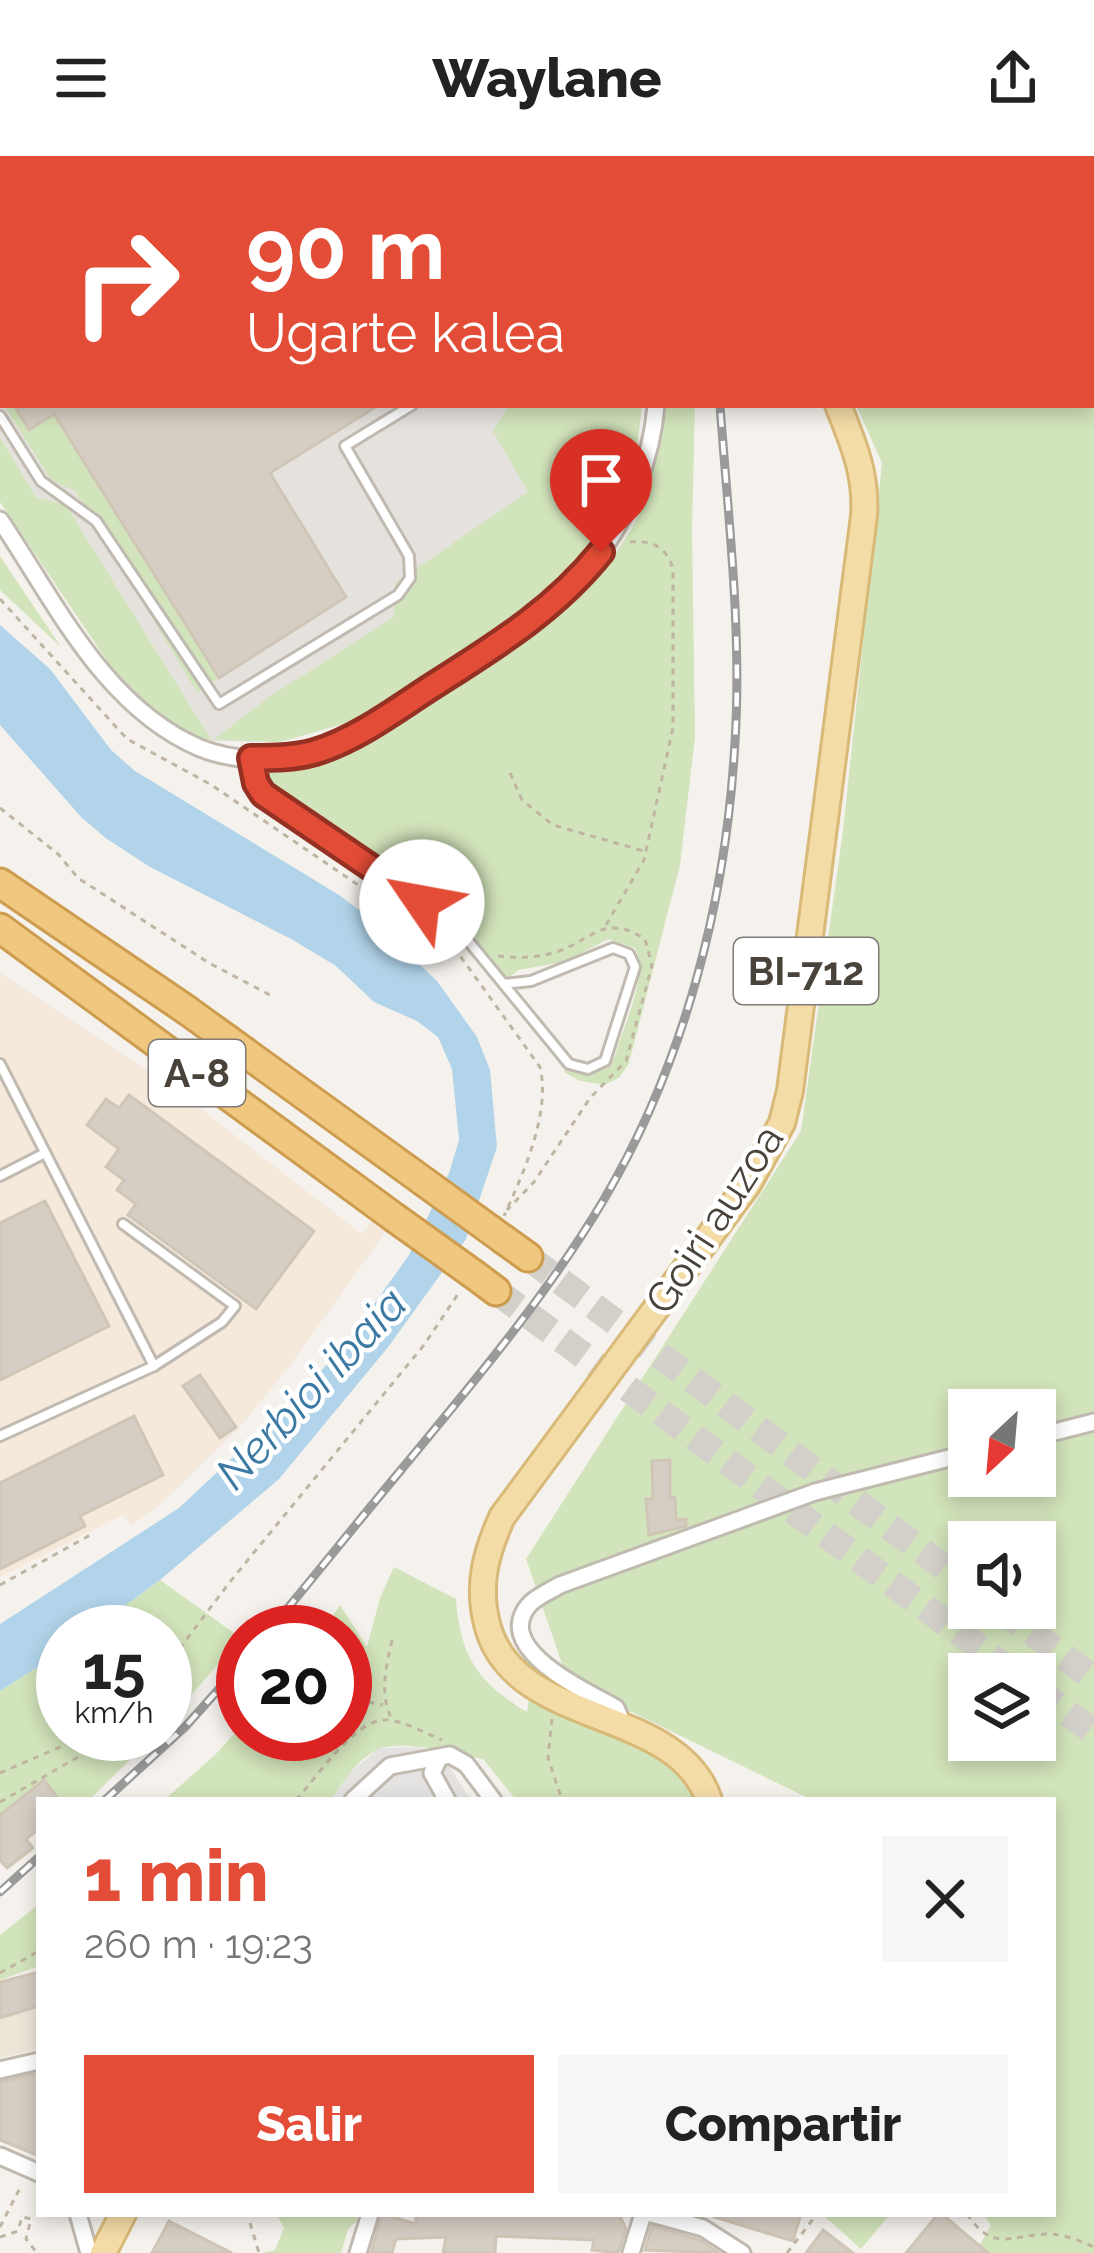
<!DOCTYPE html>
<html lang="es">
<meta charset="utf-8">
<style>
:root{--surface:#fff;--page:#f6f6f6;--text:#222;--muted:#767676;--accent:#e34c36}
body{margin:0;font-family:Raleway,sans-serif;background:var(--page);color:var(--text);height:100vh;display:flex;flex-direction:column;font-size:45px;white-space:nowrap}
*{box-sizing:border-box;margin:0}
p{font-size:39px;color:var(--muted)}
.icon{flex:none;width:66px;height:66px;fill:none;stroke:currentColor;stroke-width:2;stroke-linecap:round;stroke-linejoin:round}
.map{position:relative;flex:1;overflow:hidden}
.drawer{position:absolute;left:36px;top:1641px;width:1020px;height:420px;display:flex;flex-direction:column;background:var(--surface);border-radius:0px;box-shadow:0 6px 18px #0003}
.drawer>*{flex:none}
.top-card{position:absolute;left:0px;top:0px;width:1095px;height:252px;box-shadow:0 6px 18px #0003;background:#e34c36;color:#fff;overflow:hidden}
.needle{width:78px;rotate:206deg}
.controls{position:absolute;left:948px;top:1233px;display:grid;gap:24px}
.controls a{display:grid;place-items:center;width:108px;height:108px;border-radius:0px;background:var(--surface);box-shadow:0 6px 18px #0003;font-size:60px}
.speed{position:absolute;left:36px;top:1449px;display:flex;gap:24px;font-size:60px;font-weight:700;text-align:center}
.speed>*{display:grid;place-content:center;width:156px;height:156px;border-radius:50%;background:var(--surface);box-shadow:0 6px 18px #0003;line-height:1}
.speed small{font-size:30px;font-weight:400}
.speed .limit{border:18px solid #d22;background:#fff;color:#111}
.pin{position:absolute;display:grid;place-items:center;width:102px;height:102px;color:#fff;margin:-123px -51px;border-radius:50% 50% 50% 0;rotate:-45deg;box-shadow:0 0 12px #0007}
.pin .icon{rotate:45deg}
.me{position:absolute;width:132px;margin:-66px;rotate:303deg;stroke-linejoin:round;filter:drop-shadow(0 0 9px #0008)}
.turn{display:flex;align-items:center;gap:42px;height:252px;padding:0 48px;font-size:54px}
.turn .icon{width:156px;height:156px;stroke-width:2.5}
.turn b{display:block;font-size:84px;line-height:102px}
.round{display:grid;place-items:center;flex:none;width:126px;height:126px;border-radius:0px;background:var(--page)}
.head{display:flex;align-items:center;justify-content:space-between;height:204px;padding:0 48px}
h1{font-size:72px;font-weight:800;line-height:90px;color:var(--accent)}
.cta{display:flex;gap:24px;margin-top:auto;padding:24px 48px}
.cta a{flex:1;height:138px;border-radius:0px;background:var(--accent);color:#fff;font-size:48px;font-weight:800;line-height:138px;text-align:center}
.cta a+a{background:var(--page);color:var(--text)}
header{display:flex;justify-content:space-between;align-items:center;height:156px;padding:0 48px;background:var(--surface);font-size:54px;font-weight:800}
.map>svg:first-child{display:block}
.commercial{fill:#f4e9db}
.industrial{fill:#e5e2de}
.education{fill:#ece6d9}
.green{fill:#d2e4bb;fill-rule:evenodd}
.parking{fill:#e4e3e1}
.water{fill:#b1d4ea}
.building{fill:#d5cec4;stroke:#d0c6b7;stroke-width:3}
.lines{fill:none;stroke-linecap:round;stroke-linejoin:round}
.motorway-tunnel{stroke:#d3cfc9;stroke-width:27;stroke-dasharray:27 14;stroke-linecap:butt}
.service-casing{stroke:#c0bab0;stroke-width:14}
.minor-casing{stroke:#c0bab0;stroke-width:21}
.primary-casing{stroke:#d8b978;stroke-width:30}
.motorway-casing{stroke:#ce9c4e;stroke-width:33}
.path{stroke:#c0b5a3;stroke-width:3;stroke-dasharray:6 6;stroke-linecap:butt}
.service{stroke:#fff;stroke-width:8}
.minor{stroke:#fff;stroke-width:15}
.primary{stroke:#f4dca7;stroke-width:24}
.motorway{stroke:#efc77e;stroke-width:27}
.rail-casing{stroke:#9a9a9a;stroke-width:9}
.rail{stroke:#fff;stroke-width:4.5;stroke-dasharray:14;stroke-linecap:butt}
.motorway-bridge-casing{stroke:#ce9c4e;stroke-width:33;stroke-linecap:butt}
.motorway-bridge{stroke:#efc77e;stroke-width:27}
.route-casing{stroke:#943123;stroke-width:30}
.route{stroke:#e34c36;stroke-width:21}
.labels{text-anchor:middle;stroke-width:9;stroke-linejoin:round;paint-order:stroke}
.shield{fill:#fff;stroke:#807b76;stroke-width:3}
.shield-label{font-size:39px;font-weight:bold;fill:#49433b}
.street-label{font-size:42px;fill:#49433b;stroke:#fff}
.water-label{font-size:45px;font-style:italic;fill:#3c7aa3;stroke:#fff}
</style>
<header><svg class="icon" aria-label="menu" viewBox="0 0 24 24"><path d="M4 6h16M4 12h16M4 18h16"/></svg>Waylane<svg class="icon" aria-label="share" viewBox="0 0 24 24"><path d="M12 15V3M7 8l5-5 5 5M5 13v7h14v-7"/></svg></header>
<div class="map">
<svg width="1094" height="2097" viewBox="0 0 1094 2097">
<rect width="100%" height="100%" fill="#f5f2ed"/>
<path class="commercial" d="M 0,817 L 174,932 L 362,1078 L 372,1065 L 386,1075 L 289,1211 L 239,1272 L 163,1346 L 132,1369 L 123,1359 L 0,1421 Z"/>
<path class="industrial" d="M 0,0 L 631,0 L 3,3 L 3,249 L 642,249 L 637,292 L 551,435 L 364,562 L 280,586 L 212,585 L 66,349 L 36,341 L 0,281 Z"/>
<path class="education" d="M 39,1816 L 39,1893 L 0,1902 L 0,1826 Z"/>
<g class="green">
<path d="M 809,0 L 1094,0 L 1094,2097 L 975,2097 L 991,2069 L 983,2058 L 1053,2058 L 1053,1644 L 812,1644 L 568,1525 L 526,1403 L 801,975 L 843,675 L 882,307 L 856,249 L 1092,249 L 1092,3 L 809,3 ZM 969,1254 L 1035,1254 L 1035,1320 L 969,1320 ZM 969,1386 L 1035,1386 L 1035,1452 L 969,1452 ZM 969,1518 L 1035,1518 L 1035,1584 L 969,1584 Z"/>
<path d="M 4,249 L 14,249 L 29,273 L 54,258 L 219,522 L 197,536 L 75,335 L 51,324 Z"/>
<path d="M 509,249 L 642,249 L 637,292 L 614,364 L 551,435 L 364,562 L 280,586 L 200,583 L 180,574 L 126,533 L 0,346 L 0,281 L 36,341 L 66,349 L 212,585 L 269,541 L 394,461 L 395,427 L 528,336 L 493,275 Z"/>
<path d="M 648,249 L 695,249 L 692,374 L 695,581 L 680,709 L 629,907 L 620,921 L 605,929 L 580,925 L 564,916 L 566,912 C 586,919 602,918 615,900 C 623,870 649,821 635,792 L 608,783 L 565,806 L 518,814 L 507,824 L 456,761 L 276,643 L 270,637 L 266,621 L 271,613 C 355,612 469,520 540,475 C 578,442 637,385 647,334 C 653,308 648,276 648,249 Z"/>
<path d="M 0,400 L 61,491 L 0,434 Z"/>
<path d="M 394,1411 L 456,1443 C 460,1500 478,1527 527,1556 L 531,1529 L 668,1595 L 702,1644 L 516,1644 L 483,1603 C 456,1598 401,1582 377,1594 C 357,1603 343,1627 331,1644 L 164,1644 L 214,1600 L 243,1568 L 243,1578 L 345,1578 L 345,1476 L 322,1476 L 340,1449 L 367,1491 L 380,1442 Z"/>
<path d="M 160,1424 L 241,1482 L 165,1569 L 165,1476 L 89,1476 Z"/>
<path d="M 63,1495 L 63,1578 L 156,1578 L 89,1644 L 59,1644 L 43,1625 L 0,1659 L 0,1535 Z"/>
<path d="M 39,1748 L 39,1810 L 0,1824 L 0,1779 Z"/>
<path d="M 276,2058 L 356,2058 L 357,2065 L 348,2073 L 341,2097 L 262,2097 L 275,2094 L 284,2072 Z"/>
<path d="M 822,2058 L 890,2058 L 861,2093 Z"/>
</g>
<path class="parking" d="M 420,1591 L 449,1610 L 471,1644 L 331,1644 L 351,1616 L 379,1592 Z"/>
<path class="water" d="M 0,469 L 50,513 L 111,594 L 135,615 L 339,739 L 370,762 L 437,825 L 477,881 L 490,914 L 497,991 L 466,1083 L 389,1190 L 279,1323 L 160,1424 L 89,1476 L 63,1476 L 63,1495 L 0,1535 L 0,1468 L 179,1352 L 290,1248 L 345,1189 L 409,1099 L 449,1017 L 459,984 L 452,913 L 438,881 L 417,865 L 374,846 L 336,810 L 293,784 L 150,711 L 107,683 L 82,662 L 0,569 Z"/>
<g class="building">
<path d="M 14,249 L 379,249 L 270,317 L 346,441 L 219,522 L 54,258 L 29,274 Z"/>
<path d="M 129,939 L 314,1075 L 256,1153 L 128,1059 L 136,1048 L 117,1034 L 124,1024 L 106,1011 L 119,993 L 87,969 L 106,943 L 119,952 Z"/>
<path d="M 45,1045 L 109,1170 L 0,1224 L 0,1067 Z"/>
<path d="M 200,1219 L 236,1271 L 220,1282 L 183,1230 Z"/>
<path d="M 134,1260 L 163,1319 L 80,1360 L 85,1370 L 0,1413 L 0,1327 Z"/>
<path d="M 670,1304 L 670,1342 L 675,1341 L 676,1364 L 686,1363 L 686,1370 L 649,1379 L 646,1343 L 653,1343 L 652,1305 Z"/>
<path d="M 44,1624 L 59,1644 L 39,1644 L 39,1673 L 26,1683 L 33,1692 L 7,1712 L 0,1704 L 0,1659 Z"/>
<path d="M 39,1816 L 39,1850 L 0,1862 L 0,1826 Z"/>
<path d="M 39,1917 L 39,2000 L 0,1984 L 0,1926 Z"/>
<path d="M 382,2058 L 416,2068 L 416,2058 L 619,2058 L 626,2073 L 618,2097 L 592,2094 L 594,2084 L 496,2080 L 495,2097 L 443,2097 L 446,2081 L 396,2083 L 392,2097 L 371,2097 Z"/>
<path d="M 714,2058 L 801,2058 L 793,2085 L 714,2061 Z"/>
<path d="M 938,2058 L 942,2058 L 988,2097 L 906,2097 Z"/>
<path d="M 169,2065 L 232,2097 L 152,2097 Z"/>
<path d="M 652,2070 L 700,2084 L 719,2097 L 645,2094 Z"/>
<path d="M 823,2074 L 853,2097 L 806,2097 Z"/>
</g>
<g class="lines">
<g class="motorway-tunnel">
<path d="M 528,1101 L 969,1430"/>
<path d="M 496,1135 L 1015,1518"/>
<path d="M 999,1452 L 1094,1523"/>
<path d="M 1035,1533 L 1094,1576"/>
</g>
<defs>
<g id="service">
<path d="M 359,0 L 361,3"/>
<path d="M 36,3 L 41,0"/>
<path d="M 0,26 L 3,24"/>
<path d="M 0,260 L 41,325 L 96,365 L 219,548 L 398,439 L 410,422 L 409,400 L 345,290 L 412,249"/>
<path d="M 251,602 L 256,627 L 263,637 L 452,765 L 569,908 L 588,913 L 605,905 L 635,811 L 629,798 L 613,792 L 531,825 L 504,828"/>
<path d="M 0,908 L 154,1210"/>
<path d="M 0,1020 L 45,997"/>
<path d="M 0,1280 L 154,1210 L 222,1166 L 235,1150 L 123,1068"/>
</g>
<g id="minor">
<path d="M 645,0 L 645,3"/>
<path d="M 0,364 C 56,447 104,551 200,592 C 235,606 281,607 317,595 C 356,583 393,556 428,534 C 490,494 553,459 598,400 C 630,357 652,302 656,249"/>
<path d="M 1035,1281 L 1094,1266"/>
<path d="M 615,1569 L 620,1561 L 616,1552 C 587,1535 493,1494 528,1450 C 535,1441 550,1435 560,1429 L 815,1336 L 969,1297"/>
<path d="M 439,1602 L 432,1617 L 447,1644"/>
<path d="M 353,1644 L 390,1610 L 450,1599 L 466,1608 L 493,1644"/>
<path d="M 0,1914 L 39,1905"/>
<path d="M 0,2000 L 39,2017"/>
<path d="M 78,2058 L 89,2097"/>
<path d="M 652,2058 L 703,2072 L 742,2097"/>
<path d="M 358,2097 L 370,2058"/>
<path d="M 631,2097 L 643,2058"/>
</g>
<g id="primary">
<path d="M 794,3 L 794,0"/>
<path d="M 709,1644 C 677,1548 513,1573 487,1468 C 477,1428 486,1397 502,1361 L 748,1028 L 782,967 L 790,935 L 864,360 C 867,318 853,287 838,249"/>
<path d="M 103,2097 L 123,2058"/>
</g>
<g id="motorway">
<path d="M 0,727 L 188,855 L 423,1025"/>
<path d="M 0,772 L 395,1062"/>
<path d="M 503,1083 L 528,1101"/>
<path d="M 476,1120 L 496,1135"/>
</g>
</defs>
<use href="#service" class="service-casing"/>
<use href="#minor" class="minor-casing"/>
<use href="#primary" class="primary-casing"/>
<use href="#motorway" class="motorway-casing"/>
<g class="path">
<path d="M 342,0 L 344,3"/>
<path d="M 396,0 L 398,3"/>
<path d="M 0,443 L 127,583 L 210,628 L 458,797 L 540,911 C 551,957 523,1018 504,1060"/>
<path d="M 510,617 L 522,644 L 553,669 L 644,695"/>
<path d="M 0,652 L 58,698 L 78,722 L 209,807 L 272,840"/>
<path d="M 606,769 L 644,704 L 673,572 L 673,414 C 668,392 652,383 629,386"/>
<path d="M 498,800 C 518,802 537,802 556,796 C 595,783 603,757 645,783 L 652,810 L 626,905 L 590,942 L 534,1026 L 507,1054"/>
<path d="M 0,1429 L 92,1378"/>
<path d="M 392,1484 C 386,1512 379,1537 392,1564"/>
<path d="M 165,1512 L 229,1427 L 424,1189 L 460,1135"/>
<path d="M 345,1541 L 383,1549"/>
<path d="M 552,1563 L 548,1602 L 562,1644"/>
<path d="M 273,1588 L 282,1578"/>
<path d="M 0,1617 L 90,1578"/>
<path d="M 296,1644 C 317,1622 355,1561 388,1564 C 407,1566 425,1577 442,1584"/>
<path d="M 0,1646 L 104,1586 L 110,1578"/>
<path d="M 0,1817 L 39,1795"/>
<path d="M 967,2058 C 993,2096 1008,2080 1046,2078 C 1063,2078 1079,2084 1094,2091"/>
<path d="M 250,2067 L 259,2097"/>
<path d="M 0,2071 L 21,2030"/>
<path d="M 0,2081 L 18,2075 L 22,2061 L 31,2063 L 26,2083 L 37,2097"/>
<path d="M 787,2097 L 817,2058"/>
</g>
<use href="#service" class="service"/>
<use href="#minor" class="minor"/>
<use href="#primary" class="primary"/>
<use href="#motorway" class="motorway"/>
<defs>
<g id="rail">
<path d="M 704,0 L 705,3"/>
<path d="M 268,1476 C 313,1422 356,1368 401,1314 C 472,1228 546,1141 603,1045 C 685,906 726,746 735,586 C 742,474 728,360 720,249"/>
<path d="M 105,1644 L 185,1571 L 243,1506"/>
<path d="M 0,1736 L 39,1701"/>
</g>
</defs>
<use href="#rail" class="rail-casing"/>
<use href="#rail" class="rail"/>
<defs>
<g id="motorway-bridge">
<path d="M 423,1025 L 503,1083"/>
<path d="M 395,1062 L 476,1120"/>
</g>
</defs>
<use href="#motorway-bridge" class="motorway-bridge-casing"/>
<use href="#motorway-bridge" class="motorway-bridge"/>
</g>
<g class="lines">
<defs>
<path id="route" d="M 422,746 L 263,638 L 256,627 L 251,602 C 272,602 294,602 315,596 C 355,584 393,556 428,533 C 492,492 553,456 601,396"/>
</defs>
<use href="#route" class="route-casing"/>
<use href="#route" class="route"/>
</g>
<g class="labels">
<g class="shield">
<rect x="734" y="782" width="144" height="66" rx="9"/>
<rect x="149" y="884" width="96" height="66" rx="9"/>
</g>
<g class="shield-label">
<text x="806" y="829">BI-712</text>
<text x="197" y="931">A-8</text>
</g>
<g class="street-label">
<text transform="translate(714 1063) rotate(-57)" y="15">Goiri auzoa</text>
</g>
<g class="water-label">
<text transform="translate(311 1232) rotate(-47)" y="16">Nerbioi ibaia</text>
</g>
</g>
</svg>
<div class="controls">
<a><svg class="needle" viewBox="-14 -14 28 28"><path d="M0-13l5 13h-10z" fill="#e53935"/><path d="M0 13l5-13h-10z" fill="#767676"/></svg></a>
<a><svg class="icon" aria-label="sound" viewBox="0 0 24 24"><path d="M4 9h4l5-4v14l-5-4H4zM17 9q2 3 0 6"/></svg></a>
<a><svg class="icon" aria-label="layers" viewBox="0 0 24 24"><path d="M12 4l9 5-9 5-9-5zM3 14l9 5 9-5"/></svg></a>
</div>
<div class="speed"><div>15<small>km/h</small></div><div class="limit">20</div></div>
<div class="pin" style="left:601px;top:396px;background:#d93025"><svg class="icon" aria-label="arrive" viewBox="0 0 24 24"><path d="M6 21V4h12l-3 4 3 4H6"/></svg></div>
<svg class="me" style="left:422px;top:746px" viewBox="-20 -20 40 40"><circle r="19" fill="#fff"/><path d="M0-13L10 11 0 6-10 11z" fill="#e34c36"/></svg>
<div class="top-card">
<div class="turn"><svg class="icon" aria-label="right" viewBox="0 0 24 24"><path d="M7 20v-9h11M14 6l5 5-5 5"/></svg><div><b>90 m</b>Ugarte kalea</div></div>
</div>
<section class="drawer">
<div class="head"><div><h1>1 min</h1><p>260 m · 19:23</p></div><a class="round"><svg class="icon" aria-label="close" viewBox="0 0 24 24"><path d="M6 6l12 12M18 6L6 18"/></svg></a></div>
<div class="cta"><a>Salir</a><a>Compartir</a></div>
</section>
</div>
